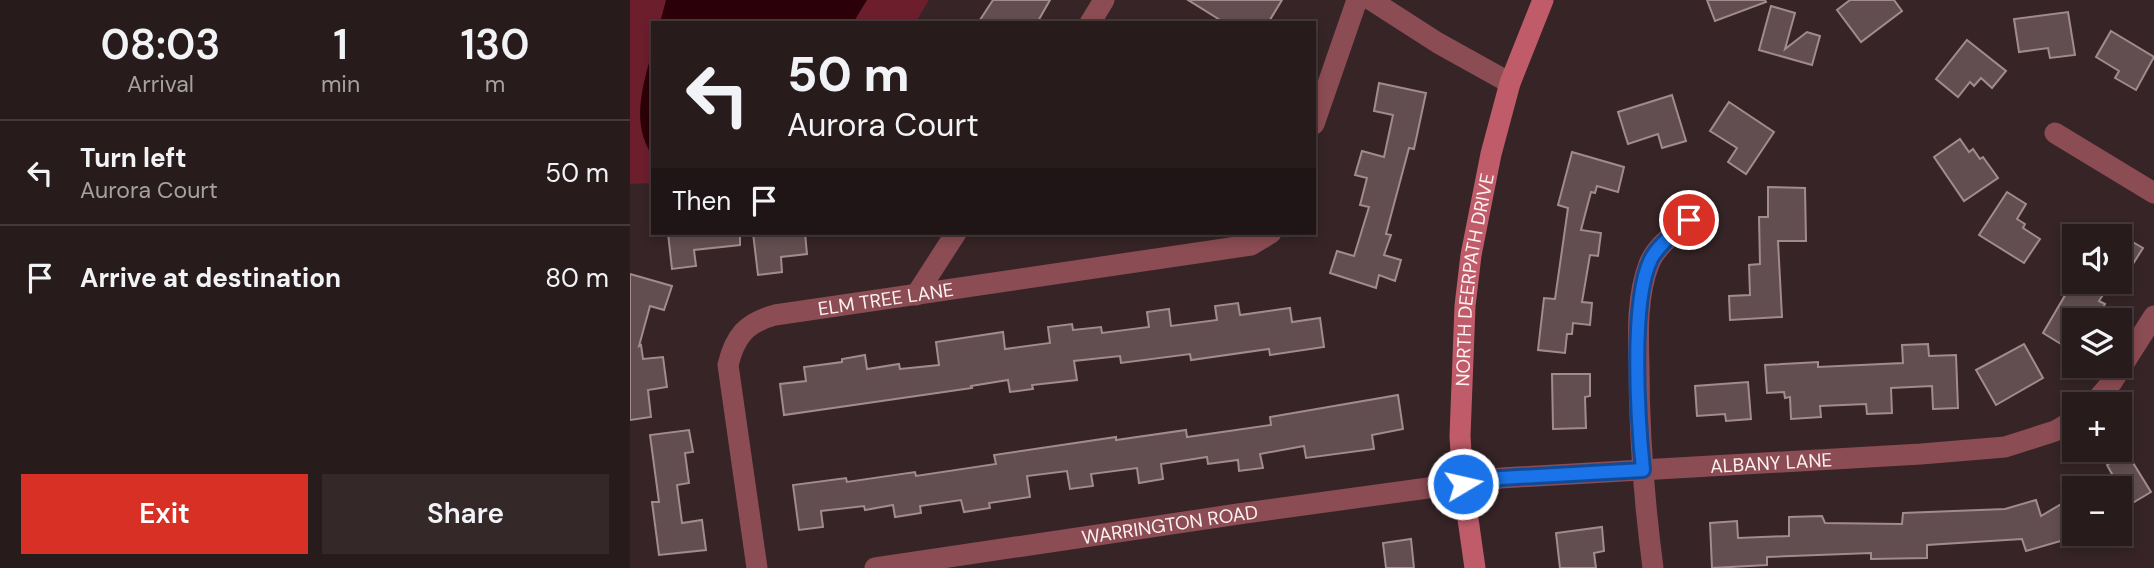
<!DOCTYPE html>
<meta charset="utf-8">
<style>
:root{--surface:#281b1c;--page:#342829;--text:#f1f3f6;--muted:#a5a1a3;--line:#44393b;--accent:#d93025}
body{margin:0;font-family:"DM Sans",sans-serif;background:var(--page);color:var(--text);height:100vh;display:flex;flex-direction:column;font-size:26px;white-space:nowrap}
*{box-sizing:border-box;margin:0}
p{font-size:23px;color:var(--muted)}
.icon{flex:none;width:38px;height:38px;fill:none;stroke:currentColor;stroke-width:2;stroke-linecap:round;stroke-linejoin:round}
.map{position:relative;flex:1;overflow:hidden}
.side{display:flex;flex-direction:column;background:var(--surface);width:630px}
.side>*{flex:none}
.hud{position:absolute;left:21px;top:21px;width:665px;height:214px;border-radius:0px;box-shadow:0 4px 10px #0003,0 0 0 2px var(--line);background:#281b1c;color:var(--text);overflow:hidden}
.fabs{position:absolute;left:1432px;top:224px;display:grid;gap:14px}
.fabs a{display:grid;place-items:center;width:70px;height:70px;border-radius:0px;background:var(--surface);box-shadow:0 4px 10px #0003,0 0 0 2px var(--line);font-size:35px}
.pin{position:absolute;display:grid;place-items:center;width:60px;height:60px;color:#fff;margin:-30px;border:4px solid #fff;border-radius:50%;box-shadow:0 2px 7px #0007}
.me{position:absolute;width:77px;margin:-38px;rotate:81deg;stroke-linejoin:round;filter:drop-shadow(0 0 5px #0008)}
.turn{display:flex;align-items:center;gap:24px;height:147px;padding:0 21px;font-size:32px}
.turn .icon{width:91px;height:91px;stroke-width:2.5}
.turn b{display:block;font-size:49px;line-height:60px}
.then{display:flex;align-items:center;height:66px;padding:0 21px;background:#0003;gap:14px;font-size:26px}
.eta{display:flex;justify-content:space-evenly;align-items:center;height:119px;text-align:center}
.eta b{font-size:42px;font-weight:600;line-height:49px}
.primary-button{display:flex;gap:14px;margin-top:auto;padding:14px 21px}
.primary-button a{flex:1;height:80px;border-radius:0px;background:var(--accent);color:#fff;font-size:28px;font-weight:600;line-height:80px;text-align:center}
.primary-button a+a{background:var(--page);color:var(--text)}
ul{padding:0;list-style:none}
li{display:flex;align-items:center;gap:21px;height:105px;padding:0 21px;border-top:2px solid var(--line)}
li div{flex:1}
li b{display:block;font-size:26px}
li em{font-style:normal}
main{display:flex;flex:1;min-height:0}
.map>svg:first-child{display:block}
.green{fill:#6c1e2d}
.water{fill:#2c0008}
.building{fill:#624e50;stroke:#a28b8d;stroke-width:2}
.lines{fill:none;stroke-linecap:round;stroke-linejoin:round}
.street{stroke:#8b4c53;stroke-width:21}
.secondary{stroke:#c05c6a;stroke-width:21}
.route-casing{stroke:#114b97;stroke-width:18}
.route{stroke:#1a73e8;stroke-width:12}
.labels{text-anchor:middle;stroke-width:7;stroke-linejoin:round;paint-order:stroke}
.street-label{font-size:19px;fill:#fcf0f1;stroke:#2c1b1c}
</style>
<main>
<section class="side">
<div class="eta">
<div><b>08:03</b><p>Arrival</p></div>
<div><b>1</b><p>min</p></div>
<div><b>130</b><p>m</p></div>
</div>
<ul>
<li><svg class="icon" aria-label="left" viewBox="0 0 24 24"><path d="M17 20v-9H6M10 6l-5 5 5 5"/></svg><div><b>Turn left</b><p>Aurora Court</p></div><em>50 m</em></li>
<li><svg class="icon" aria-label="arrive" viewBox="0 0 24 24"><path d="M6 21V4h12l-3 4 3 4H6"/></svg><div><b>Arrive at destination</b></div><em>80 m</em></li>
</ul>
<div class="primary-button"><a>Exit</a><a>Share</a></div>
</section>
<div class="map">
<svg width="1524" height="568" viewBox="0 0 1524 568">
<rect width="100%" height="100%" fill="#362426"/>
<path class="green" d="M 0,0 L 299,0 L 285,23 L 23,23 L 23,183 L 0,184 Z"/>
<g class="water">
<path d="M 36,0 L 237,0 L 223,23 L 30,23 Z"/>
<path d="M 23,48 L 23,156 C 0,124 13,85 23,48 Z"/>
</g>
<g class="building">
<path d="M 363,0 L 420,0 L 407,23 L 348,23 Z"/>
<path d="M 558,0 L 652,0 L 638,23 L 595,23 Z"/>
<path d="M 1077,0 L 1135,0 L 1136,2 L 1085,21 Z"/>
<path d="M 1220,0 L 1264,0 L 1272,11 L 1231,42 L 1207,10 Z"/>
<path d="M 1141,6 L 1165,13 L 1155,49 L 1177,32 L 1190,36 L 1182,65 L 1129,50 Z"/>
<path d="M 1438,12 L 1445,55 L 1420,58 L 1418,48 L 1389,52 L 1384,19 Z"/>
<path d="M 1481,31 L 1524,57 L 1506,90 L 1485,78 L 1489,71 L 1466,57 Z"/>
<path d="M 1337,40 L 1376,71 L 1362,88 L 1351,78 L 1344,86 L 1340,82 L 1328,97 L 1306,79 Z"/>
<path d="M 749,83 L 796,93 L 784,149 L 779,148 L 756,234 L 761,235 L 754,255 L 771,260 L 765,281 L 749,275 L 746,288 L 700,273 L 707,251 L 724,256 L 739,207 L 730,205 L 737,178 L 725,175 L 732,151 L 754,157 L 763,115 L 744,111 Z"/>
<path d="M 1042,95 L 1056,141 L 1032,148 L 1028,134 L 998,144 L 988,112 Z"/>
<path d="M 1099,102 L 1144,132 L 1116,174 L 1098,162 L 1107,148 L 1080,131 Z"/>
<path d="M 1330,139 L 1339,152 L 1343,149 L 1350,159 L 1353,157 L 1368,178 L 1334,201 L 1304,157 Z"/>
<path d="M 942,152 L 994,167 L 988,192 L 967,186 L 965,193 L 961,192 L 951,230 L 971,233 L 968,256 L 960,255 L 952,302 L 962,303 L 960,325 L 943,323 L 942,334 L 937,334 L 935,353 L 908,350 L 914,298 L 925,299 L 938,208 L 928,205 Z"/>
<path d="M 1138,187 L 1175,188 L 1176,241 L 1148,241 L 1152,317 L 1100,320 L 1099,296 L 1120,295 L 1119,265 L 1130,264 L 1129,217 L 1138,217 Z"/>
<path d="M 1377,192 L 1396,204 L 1387,219 L 1395,224 L 1393,228 L 1410,239 L 1394,263 L 1349,235 Z"/>
<path d="M 38,233 L 110,233 L 110,245 L 64,250 L 66,266 L 42,269 Z"/>
<path d="M 123,233 L 175,233 L 177,254 L 151,257 L 152,272 L 128,275 Z"/>
<path d="M 1489,234 L 1513,248 L 1489,286 Z"/>
<path d="M 0,274 L 42,286 L 34,310 L 20,306 L 9,346 L 11,345 L 13,359 L 33,357 L 37,387 L 18,390 L 21,417 L 0,420 Z"/>
<path d="M 1444,280 L 1481,282 L 1469,301 L 1475,304 L 1466,320 L 1444,320 L 1444,352 L 1413,333 Z"/>
<path d="M 608,303 L 610,315 L 660,308 L 662,322 L 690,318 L 694,347 L 640,355 L 639,349 L 561,360 L 560,354 L 491,363 L 490,356 L 444,361 L 447,380 L 402,385 L 403,389 L 380,392 L 378,380 L 341,386 L 342,388 L 154,415 L 150,384 L 176,381 L 174,367 L 212,362 L 212,359 L 235,355 L 237,369 L 269,364 L 270,369 L 309,365 L 306,342 L 373,332 L 375,349 L 420,343 L 418,327 L 442,324 L 443,330 L 471,327 L 472,333 L 519,327 L 517,312 L 539,309 L 541,326 L 587,320 L 585,306 Z"/>
<path d="M 1298,344 L 1299,356 L 1326,355 L 1328,408 L 1303,409 L 1302,386 L 1261,388 L 1262,413 L 1237,414 L 1236,404 L 1190,406 L 1191,417 L 1161,419 L 1160,397 L 1155,398 L 1154,392 L 1137,393 L 1135,365 L 1188,362 L 1188,367 L 1273,363 L 1272,345 Z"/>
<path d="M 1394,344 L 1413,378 L 1366,405 L 1346,370 Z"/>
<path d="M 922,374 L 960,374 L 960,396 L 955,397 L 956,428 L 923,429 Z"/>
<path d="M 1118,382 L 1121,419 L 1096,421 L 1095,414 L 1067,416 L 1065,386 Z"/>
<path d="M 768,395 L 773,429 L 742,435 L 744,449 L 676,458 L 674,446 L 630,454 L 633,468 L 609,471 L 608,460 L 578,464 L 577,457 L 531,464 L 533,479 L 509,483 L 507,468 L 461,474 L 463,486 L 440,489 L 437,471 L 397,476 L 400,497 L 359,503 L 360,508 L 334,512 L 331,500 L 290,506 L 291,513 L 265,517 L 263,505 L 235,510 L 234,506 L 191,511 L 193,527 L 169,530 L 163,485 L 216,478 L 217,482 L 285,472 L 286,476 L 366,464 L 364,455 L 486,437 L 486,440 L 556,430 L 557,437 L 641,425 L 640,417 Z"/>
<path d="M 59,430 L 63,452 L 55,453 L 59,483 L 47,485 L 52,523 L 72,520 L 76,550 L 29,555 L 22,502 L 29,502 L 20,435 Z"/>
<path d="M 1497,453 L 1521,492 L 1489,511 L 1489,488 L 1458,488 L 1482,474 L 1477,465 Z"/>
<path d="M 1406,500 L 1411,516 L 1438,500 L 1444,521 L 1444,534 L 1448,536 L 1396,551 L 1392,539 L 1297,545 L 1297,558 L 1241,559 L 1241,553 L 1137,557 L 1137,565 L 1082,568 L 1080,523 L 1107,521 L 1108,538 L 1159,536 L 1159,517 L 1192,516 L 1195,523 L 1272,524 L 1273,513 L 1375,509 Z"/>
<path d="M 972,527 L 974,551 L 964,553 L 966,568 L 930,568 L 926,533 Z"/>
<path d="M 781,539 L 784,568 L 756,568 L 753,543 Z"/>
</g>
<g class="lines">
<g class="street">
<path d="M 741,0 L 808,43 L 880,83"/>
<path d="M 460,23 L 474,0"/>
<path d="M 684,124 L 727,0"/>
<path d="M 1425,133 L 1524,193"/>
<path d="M 286,295 L 326,233"/>
<path d="M 1463,404 L 1482,382 L 1524,316"/>
<path id="s1" d="M 127,568 L 98,365 C 105,336 116,323 145,315 L 621,245 L 641,233"/>
<path id="s2" d="M 245,568 L 608,514 L 871,478 L 1291,454 L 1375,447 L 1425,431 L 1444,420"/>
<path d="M 1023,568 C 1014,500 1009,433 1009,365 C 1008,332 1007,295 1019,264 C 1026,246 1045,233 1059,220"/>
</g>
<path class="secondary" id="s3" d="M 845,568 L 833,484 L 830,436 L 835,306 L 841,255 L 861,154 L 880,83 L 913,0"/>
</g>
<g class="lines">
<defs>
<path id="route" d="M 833,484 L 871,478 L 1013,470 C 1008,421 1000,301 1021,259 C 1029,244 1046,232 1059,220"/>
</defs>
<use href="#route" class="route-casing"/>
<use href="#route" class="route"/>
</g>
<g class="labels">
<g class="street-label">
<text dy="7" stroke="none"><textPath href="#s3" startOffset="290">NORTH DEERPATH DRIVE</textPath></text>
<text dy="7" stroke="none"><textPath href="#s1" startOffset="390">ELM TREE LANE</textPath></text>
<text dy="7" stroke="none"><textPath href="#s2" startOffset="903">ALBANY LANE</textPath></text>
<text dy="7" stroke="none"><textPath href="#s2" startOffset="298">WARRINGTON ROAD</textPath></text>
</g>
</g>
</svg>
<div class="fabs">
<a><svg class="icon" aria-label="sound" viewBox="0 0 24 24"><path d="M4 9h4l5-4v14l-5-4H4zM17 9q2 3 0 6"/></svg></a>
<a><svg class="icon" aria-label="layers" viewBox="0 0 24 24"><path d="M12 4l9 5-9 5-9-5zM3 14l9 5 9-5"/></svg></a>
<a>+</a>
<a>−</a>
</div>
<div class="pin" style="left:1059px;top:220px;background:#d93025"><svg class="icon" aria-label="arrive" viewBox="0 0 24 24"><path d="M6 21V4h12l-3 4 3 4H6"/></svg></div>
<svg class="me" style="left:833px;top:484px" viewBox="-20 -20 40 40"><circle r="17" fill="#1a73e8" stroke="#fff" stroke-width="3"/><path d="M0-11L8 9 0 5-8 9z" fill="#fff"/></svg>
<div class="hud">
<div class="turn"><svg class="icon" aria-label="left" viewBox="0 0 24 24"><path d="M17 20v-9H6M10 6l-5 5 5 5"/></svg><div><b>50 m</b>Aurora Court</div></div>
<div class="then">Then<svg class="icon" aria-label="arrive" viewBox="0 0 24 24"><path d="M6 21V4h12l-3 4 3 4H6"/></svg></div>
</div>
</div>
</main>
